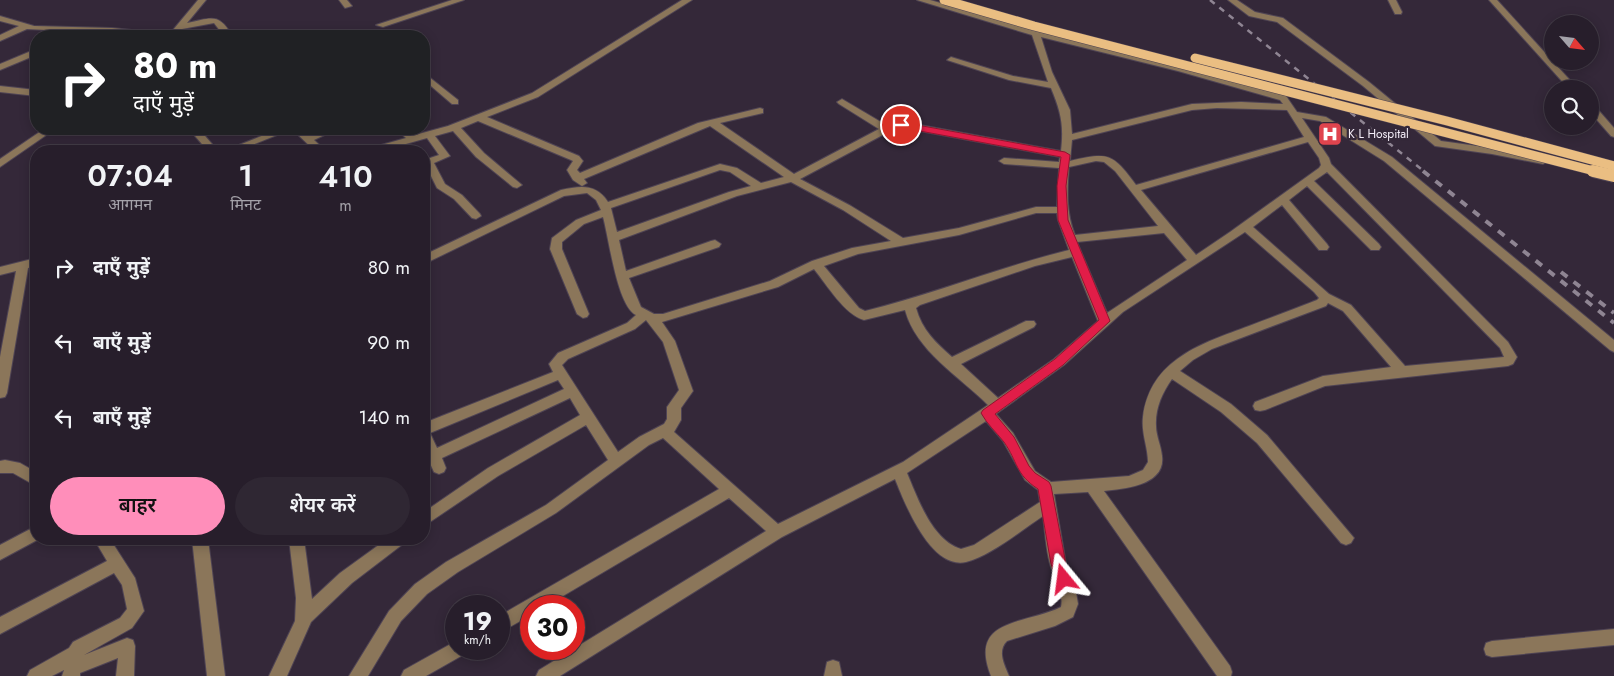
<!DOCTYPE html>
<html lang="hi">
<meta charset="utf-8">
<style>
:root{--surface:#271e2b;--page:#2f2733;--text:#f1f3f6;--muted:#a4a2a9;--line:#433c47;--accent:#ff8eba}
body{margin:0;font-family:Jost,"Noto Sans Devanagari",sans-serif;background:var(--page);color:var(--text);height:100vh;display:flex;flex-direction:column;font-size:19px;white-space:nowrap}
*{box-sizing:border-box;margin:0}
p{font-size:16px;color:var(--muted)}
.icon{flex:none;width:28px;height:28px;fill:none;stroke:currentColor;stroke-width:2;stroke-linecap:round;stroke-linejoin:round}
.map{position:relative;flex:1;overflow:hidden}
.panel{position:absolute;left:30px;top:145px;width:400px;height:400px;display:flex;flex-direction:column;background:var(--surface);border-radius:20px;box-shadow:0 2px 12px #0003,0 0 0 1px var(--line)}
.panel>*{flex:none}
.top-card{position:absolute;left:30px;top:30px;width:400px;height:105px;border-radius:20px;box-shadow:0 2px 12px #0003,0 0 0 1px var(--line);background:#202124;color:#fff;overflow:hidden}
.needle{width:32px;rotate:118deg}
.fabs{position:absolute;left:1544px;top:15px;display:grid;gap:10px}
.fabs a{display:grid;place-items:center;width:55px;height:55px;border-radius:50%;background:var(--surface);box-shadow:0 2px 12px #0003,0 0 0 1px var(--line);font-size:25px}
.speed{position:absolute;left:445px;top:595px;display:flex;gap:10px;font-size:25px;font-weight:700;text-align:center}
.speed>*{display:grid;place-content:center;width:65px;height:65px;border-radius:50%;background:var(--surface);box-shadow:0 2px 12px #0003,0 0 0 1px var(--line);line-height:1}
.speed small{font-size:12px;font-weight:400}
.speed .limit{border:8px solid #d22;background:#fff;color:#111}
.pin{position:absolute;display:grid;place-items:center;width:42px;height:42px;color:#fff;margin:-21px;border:2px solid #fff;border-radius:50%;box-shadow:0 1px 5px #0007}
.me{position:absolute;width:55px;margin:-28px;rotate:344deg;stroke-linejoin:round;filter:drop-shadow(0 0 4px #0008)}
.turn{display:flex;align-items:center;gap:18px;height:105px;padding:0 20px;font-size:22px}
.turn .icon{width:65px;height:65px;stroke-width:2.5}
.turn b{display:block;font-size:35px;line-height:42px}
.eta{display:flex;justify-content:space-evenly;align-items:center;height:85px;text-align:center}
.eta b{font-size:30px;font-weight:600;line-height:35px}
.primary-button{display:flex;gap:10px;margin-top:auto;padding:10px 20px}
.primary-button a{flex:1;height:58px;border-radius:30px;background:var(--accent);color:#111;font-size:20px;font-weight:600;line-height:58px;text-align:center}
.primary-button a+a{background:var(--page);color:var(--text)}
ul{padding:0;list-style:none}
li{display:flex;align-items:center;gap:15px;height:75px;padding:0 20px}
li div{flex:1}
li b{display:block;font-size:19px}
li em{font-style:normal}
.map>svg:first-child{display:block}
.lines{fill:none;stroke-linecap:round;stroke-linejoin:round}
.minor-casing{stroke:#4f4454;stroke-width:2}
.minor{fill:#8b765a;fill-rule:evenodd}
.rail-far1{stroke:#8f8593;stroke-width:2.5;stroke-dasharray:6 6;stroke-linecap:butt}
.rail{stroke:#8f8593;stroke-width:4;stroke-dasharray:8 8;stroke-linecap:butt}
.major-bridge-far1-casing{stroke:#4f4454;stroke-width:10;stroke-linecap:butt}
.major-bridge-casing{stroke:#4f4454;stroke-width:14;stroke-linecap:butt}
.major-bridge-far1{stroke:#eabe82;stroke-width:9}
.major-bridge{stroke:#eabe82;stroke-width:12}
.route{fill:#e11d48;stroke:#92132f}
.labels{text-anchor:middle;stroke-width:4.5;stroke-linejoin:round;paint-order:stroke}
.far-poi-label{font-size:12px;fill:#f5eef9;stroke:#342839;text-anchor:start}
</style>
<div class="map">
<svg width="1614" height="676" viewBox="0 0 1614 676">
<rect width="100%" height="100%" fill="#342839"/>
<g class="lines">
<defs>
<g id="minor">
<path d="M 198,0 L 206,0 L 187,23 C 211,18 219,12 232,36 L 224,36 L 214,23 L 182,29 L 176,36 L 168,36 Z"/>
<path d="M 339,0 L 347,0 L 352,6 L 345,8 Z"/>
<path d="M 452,0 L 464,0 L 383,27 L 376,25 Z"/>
<path d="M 682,0 L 692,0 L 538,97 L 487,117 L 579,156 L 583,161 L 577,170 L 580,173 L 698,123 L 760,108 L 763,109 L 763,113 L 720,123 L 794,174 L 879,129 L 839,104 L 837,102 L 842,99 L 886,125 L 909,123 L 1061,151 C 1064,125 1061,112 1051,88 L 1009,80 L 947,60 L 951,57 L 1013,76 L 1048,82 L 1032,35 L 917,0 L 930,0 L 1039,31 L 1184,67 L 1286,96 L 1297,112 L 1326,117 L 1392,157 L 1614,340 L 1614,352 L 1610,350 L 1384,161 L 1320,121 L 1302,118 L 1329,158 L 1331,164 L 1508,342 L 1517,357 L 1513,364 L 1508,366 L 1325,386 L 1265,410 L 1260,411 L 1255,410 L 1253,406 L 1255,402 L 1323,376 L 1391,367 L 1343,311 L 1328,303 L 1326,306 L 1212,349 L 1193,360 L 1180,371 L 1231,404 L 1267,435 L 1354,538 L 1351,543 L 1346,545 L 1341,543 L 1257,443 L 1221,412 L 1172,379 C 1162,393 1155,409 1156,426 C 1156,436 1161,445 1162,456 C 1166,485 1125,489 1104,491 L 1230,666 L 1232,672 L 1231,676 L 1217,676 L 1088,492 L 1054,494 L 1066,564 L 1076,592 L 1078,604 L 1073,617 L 1055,626 L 1007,641 C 997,651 1004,664 1009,676 L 991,676 C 968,618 1024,625 1061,607 C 1064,593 1054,578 1050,564 C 1046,549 1045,532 1043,516 C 1022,530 989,557 966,562 C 931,570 905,504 895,479 L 782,537 L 560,676 L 536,676 L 539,670 L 766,531 L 729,498 L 546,606 L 531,606 L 531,615 L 499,633 L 499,616 L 719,489 L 663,438 L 649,445 L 556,513 L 458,572 L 427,594 L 401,621 L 368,676 L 349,676 L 389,611 L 415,584 L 446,562 L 546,505 L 608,460 L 586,425 L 498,476 L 424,526 L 424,512 L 488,468 L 580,415 L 570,398 L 442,458 L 446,468 L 444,472 L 439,474 L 434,472 L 424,450 L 424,423 L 553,372 L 549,364 L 558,353 L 627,323 L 636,315 C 617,306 609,238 603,217 L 584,224 L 562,242 L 562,249 L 589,314 L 587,317 L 583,318 L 577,314 L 550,249 L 552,238 L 576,220 L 601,210 L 596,200 L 587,193 L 564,196 L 424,264 L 424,255 L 561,190 C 580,186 596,183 608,202 L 720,164 L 737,168 L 761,183 L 784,177 L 710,126 L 584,179 L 587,183 L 582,186 L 573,180 L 567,170 L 573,161 L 571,160 L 478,121 L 461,128 L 484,153 L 522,185 L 517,188 L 513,187 L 476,157 L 453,131 L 435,136 L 450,156 L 434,163 L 445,184 L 462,195 L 480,214 L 481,216 L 476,219 L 472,218 L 454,199 L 437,188 L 426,166 L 424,166 L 424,160 L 439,155 L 427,138 L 381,151 L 366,151 L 367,149 L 406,138 L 396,129 L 407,129 L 415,135 L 448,126 L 532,93 ZM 1041,37 L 1178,71 L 1280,100 L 1283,104 L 1241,102 L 1192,104 L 1072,134 L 1070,110 L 1052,72 ZM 1217,108 L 1287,110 L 1304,137 L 1136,185 C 1112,153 1109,152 1070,161 L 1072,140 L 1192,110 ZM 909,129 L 1060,157 L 1059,162 L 1004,158 L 999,161 L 1004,164 L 1059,168 L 1057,207 L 1036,207 L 959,228 L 903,238 L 851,206 L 800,179 L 892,130 ZM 1308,142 L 1319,158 L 1321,165 L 1319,168 L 1230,232 L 1196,255 L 1141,190 ZM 1096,161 L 1104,162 L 1115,171 L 1158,226 L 1075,235 C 1066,213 1067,190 1069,167 ZM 720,170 L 730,172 L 751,186 L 729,192 L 617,232 L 611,208 ZM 1327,172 L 1500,348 L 1504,357 L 1405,366 L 1351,305 L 1329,294 L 1253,227 L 1282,205 L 1319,250 L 1327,250 L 1329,247 L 1327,244 L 1289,200 L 1307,186 L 1371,250 L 1379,250 L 1381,247 L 1379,244 L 1314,181 ZM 791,182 L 843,210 L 891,241 L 852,248 L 812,261 L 770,281 L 663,314 L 654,314 L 641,307 L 629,278 L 719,247 L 721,244 L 715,240 L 711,241 L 626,271 L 619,240 L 737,196 ZM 1036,213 L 1057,213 L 1058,220 L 1069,250 C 1000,267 934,294 865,311 L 859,308 L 824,266 L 858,254 L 959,235 ZM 1245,232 L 1314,292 L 1319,298 L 1317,300 C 1295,309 1272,317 1249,326 C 1203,343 1150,359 1143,417 C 1141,433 1148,447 1148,462 L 1143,470 L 1129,476 L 1051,482 L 1035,471 L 1013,433 L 996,414 L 1064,365 L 1123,312 ZM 1164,233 L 1187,260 L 1107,313 L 1077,242 ZM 1072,257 L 1098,321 L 1054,359 L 998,398 L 961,364 L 1034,327 L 1036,324 L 1034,321 L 1026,321 L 952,357 C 936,343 922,330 916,308 L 920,305 L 1035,266 ZM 814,269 C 827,285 845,315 864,320 L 905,310 C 916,351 959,376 988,405 L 903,462 L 778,524 L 674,432 L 681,420 L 681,408 L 693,391 L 675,341 L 662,322 L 778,287 ZM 646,320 L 663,342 L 679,390 L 667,407 L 667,419 L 664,424 L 639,437 L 618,452 L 562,365 L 568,359 L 635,329 ZM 558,380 L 564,389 L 437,448 L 430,433 ZM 986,421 L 1003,441 L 1025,480 L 1038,490 L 1040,502 L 974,545 L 961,549 C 932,540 918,499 907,473 Z"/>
<path d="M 1228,0 L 1237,0 L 1255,12 L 1283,18 L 1369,82 L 1441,141 L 1492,148 L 1543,158 L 1548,161 L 1543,164 L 1492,154 L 1435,146 L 1363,86 L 1277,22 L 1249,16 Z"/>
<path d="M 1388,0 L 1396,0 L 1402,12 L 1401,14 L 1395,14 Z"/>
<path d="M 1489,0 L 1497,0 L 1578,89 L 1569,89 Z"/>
<path d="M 0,16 L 34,26 L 112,28 L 161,33 L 165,36 L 115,34 L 113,36 L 105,36 L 106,33 L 27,29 L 0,41 L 0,35 L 19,26 L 0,21 Z"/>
<path d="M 36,49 L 36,55 L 0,70 L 0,64 Z"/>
<path d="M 424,73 L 458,100 L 458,104 L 452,104 L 424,80 Z"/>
<path d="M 0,86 L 36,90 L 36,96 L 0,92 Z"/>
<path d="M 1590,103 L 1593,104 L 1614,128 L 1614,137 L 1611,136 L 1590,112 Z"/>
<path d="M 44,129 L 55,129 L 0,167 L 0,159 Z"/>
<path d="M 189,129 L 199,129 L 218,151 L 208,151 Z"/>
<path d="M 279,129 L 292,129 L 237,151 L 224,151 Z"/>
<path d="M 292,129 L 302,129 L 309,135 L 324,129 L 337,129 L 314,140 L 326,151 L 315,151 Z"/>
<path d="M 36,258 L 36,266 L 28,268 L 7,393 L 5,397 L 0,398 L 0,357 L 16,271 L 0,275 L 0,267 Z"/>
<path d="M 5,460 L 20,463 L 36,472 L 36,486 L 13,473 L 0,473 L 0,461 Z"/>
<path d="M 36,526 L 36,539 L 39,539 L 0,560 L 0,545 Z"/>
<path d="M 94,539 L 110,539 L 135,578 L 144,611 L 132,628 L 84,655 L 127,638 L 133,640 L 135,646 L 134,676 L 116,676 L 118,658 L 80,673 L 80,676 L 62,676 L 64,670 L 52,676 L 27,676 L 30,670 L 69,648 L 73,642 L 120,618 L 127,609 L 122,585 L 114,573 L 0,634 L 0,617 L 107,561 Z"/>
<path d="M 192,539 L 208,539 L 225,676 L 207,676 Z"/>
<path d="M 289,539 L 304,539 L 312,599 L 340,573 L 387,539 L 406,539 L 403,544 L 352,583 L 311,622 L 287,676 L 269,676 L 295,621 L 296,598 Z"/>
<path d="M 1614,629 L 1614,645 L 1492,657 L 1486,655 L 1484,649 L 1486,643 L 1492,641 Z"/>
<path d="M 456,641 L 456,649 L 465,649 L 463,655 L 426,676 L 401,676 L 404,670 Z"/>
<path d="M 833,660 L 839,662 L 842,676 L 824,676 L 827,662 Z"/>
</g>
</defs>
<use href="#minor" class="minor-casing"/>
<use href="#minor" class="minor"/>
<path class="rail-far1" d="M 1210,0 L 1425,172"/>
<g class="rail">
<path d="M 1423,171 L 1614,323"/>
<path d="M 1561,272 L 1614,313"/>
</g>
<defs>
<g id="major-bridge-far1">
<path d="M 944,0 L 1034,26 L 1598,172"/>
<path d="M 1195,58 L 1447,121 L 1614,166"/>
</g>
<path id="major-bridge" d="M 1593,171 L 1614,176"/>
</defs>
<use href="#major-bridge-far1" class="major-bridge-far1-casing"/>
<use href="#major-bridge" class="major-bridge-casing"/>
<use href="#major-bridge-far1" class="major-bridge-far1"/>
<use href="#major-bridge" class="major-bridge"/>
</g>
<path class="route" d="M 901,122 L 1065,152 L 1070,155 L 1066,186 L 1068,220 L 1110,321 L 1063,365 L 995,414 L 1014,437 L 1029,466 L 1035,473 L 1049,482 L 1051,486 L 1066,564 L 1071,579 L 1069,583 L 1064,585 L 1058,583 L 1051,564 L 1038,489 C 1015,474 1018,462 1004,442 C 996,432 987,424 981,413 L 983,410 L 1055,359 L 1099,320 L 1058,220 L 1057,186 L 1061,157 L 898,127 L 897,125 Z"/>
<defs>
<symbol id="hospital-square" viewBox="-11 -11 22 22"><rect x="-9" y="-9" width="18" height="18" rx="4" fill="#e0444e" stroke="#342839"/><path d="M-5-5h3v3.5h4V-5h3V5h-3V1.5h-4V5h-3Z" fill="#fff"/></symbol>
</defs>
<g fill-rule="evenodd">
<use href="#hospital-square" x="1316" y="120" width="28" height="28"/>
</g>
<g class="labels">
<g class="far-poi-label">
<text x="1348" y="138">K L Hospital</text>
</g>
</g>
</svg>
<div class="fabs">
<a><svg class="needle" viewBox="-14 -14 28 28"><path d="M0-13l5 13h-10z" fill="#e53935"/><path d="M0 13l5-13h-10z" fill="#a4a2a9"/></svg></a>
<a><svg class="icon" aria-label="search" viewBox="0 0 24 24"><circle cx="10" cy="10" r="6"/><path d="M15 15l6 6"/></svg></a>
</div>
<div class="speed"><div>19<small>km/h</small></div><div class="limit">30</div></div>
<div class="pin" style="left:901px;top:125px;background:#d93025"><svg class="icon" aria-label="arrive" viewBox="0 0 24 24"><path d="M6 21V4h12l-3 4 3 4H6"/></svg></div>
<svg class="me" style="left:1064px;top:579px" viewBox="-20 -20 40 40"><path d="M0-17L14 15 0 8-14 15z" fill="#e11d48" stroke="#fff" stroke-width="4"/></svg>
<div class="top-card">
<div class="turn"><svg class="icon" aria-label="right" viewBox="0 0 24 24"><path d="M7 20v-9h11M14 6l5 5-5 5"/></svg><div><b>80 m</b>दाएँ मुड़ें</div></div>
</div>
<section class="panel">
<div class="eta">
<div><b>07:04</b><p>आगमन</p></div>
<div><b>1</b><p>मिनट</p></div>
<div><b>410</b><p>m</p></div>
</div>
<ul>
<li><svg class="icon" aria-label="right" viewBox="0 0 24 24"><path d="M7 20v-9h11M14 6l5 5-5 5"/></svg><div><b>दाएँ मुड़ें</b></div><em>80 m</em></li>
<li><svg class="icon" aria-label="left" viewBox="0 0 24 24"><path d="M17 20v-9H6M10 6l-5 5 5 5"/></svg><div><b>बाएँ मुड़ें</b></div><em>90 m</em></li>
<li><svg class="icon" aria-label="left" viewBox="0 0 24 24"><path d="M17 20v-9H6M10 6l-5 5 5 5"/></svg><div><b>बाएँ मुड़ें</b></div><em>140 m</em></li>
</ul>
<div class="primary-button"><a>बाहर</a><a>शेयर करें</a></div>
</section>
</div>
